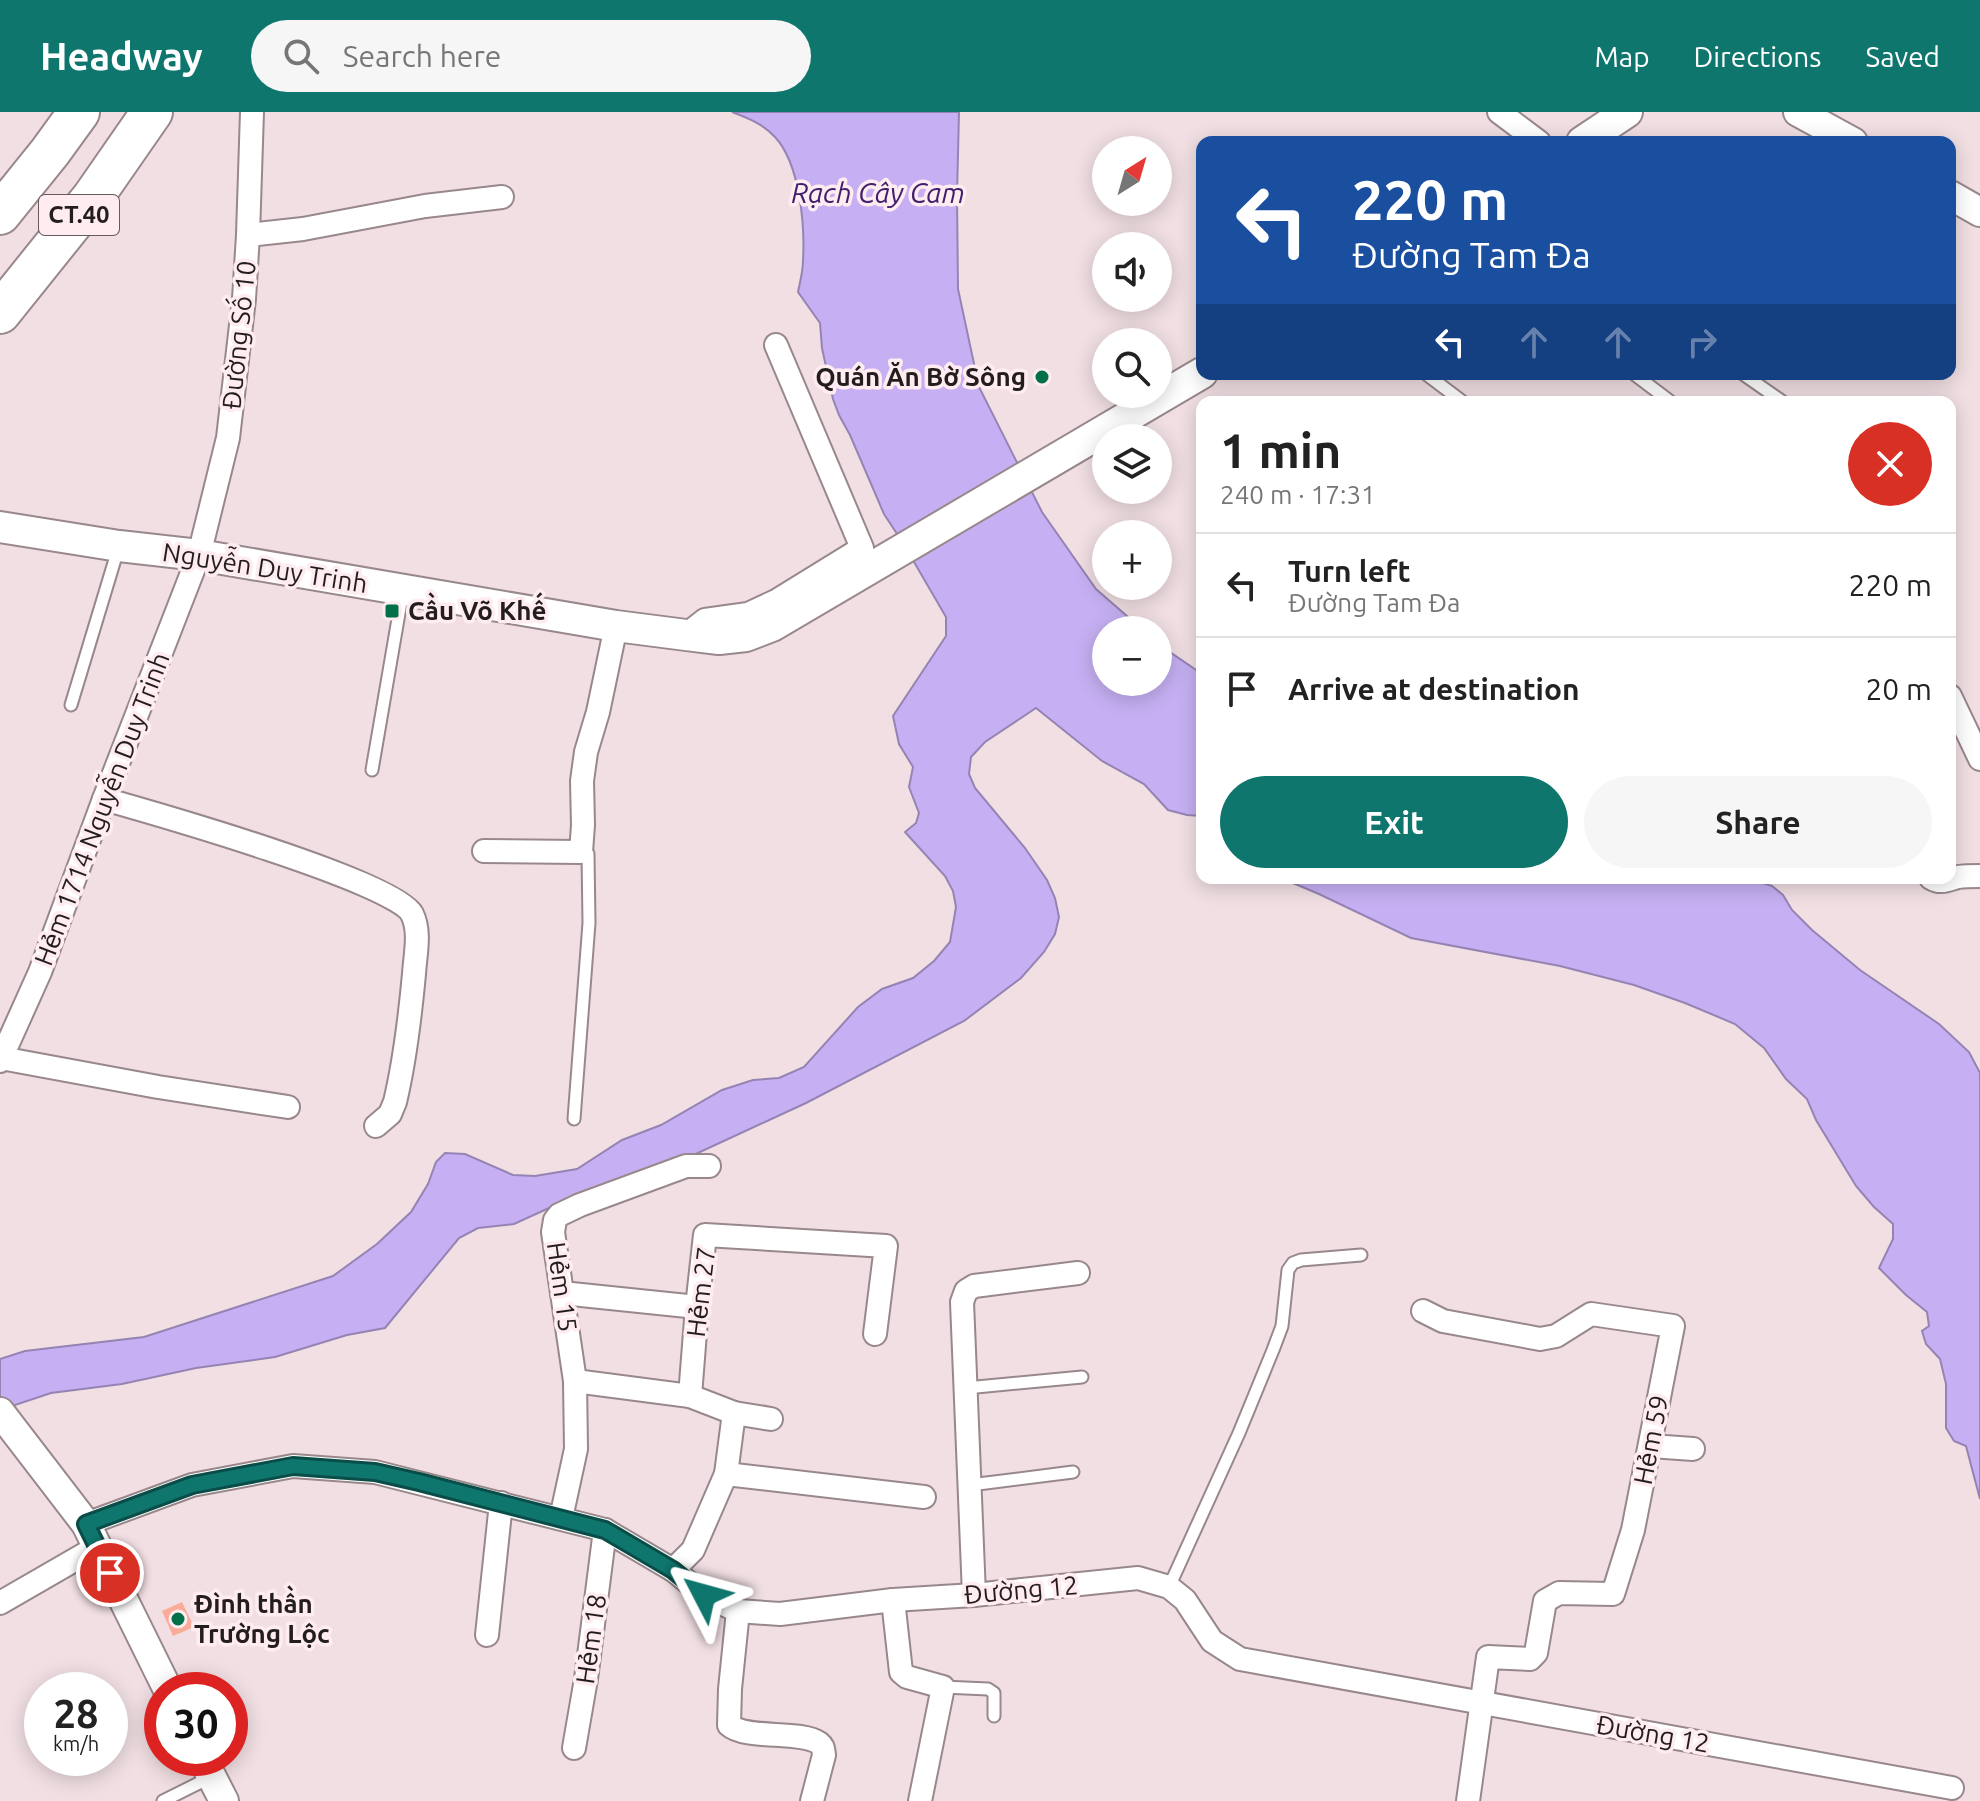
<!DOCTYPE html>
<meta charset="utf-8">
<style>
:root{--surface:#fff;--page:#f6f6f6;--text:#222;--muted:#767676;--line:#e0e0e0;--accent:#0f766e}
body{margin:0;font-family:Ubuntu,sans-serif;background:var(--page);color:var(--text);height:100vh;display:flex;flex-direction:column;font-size:30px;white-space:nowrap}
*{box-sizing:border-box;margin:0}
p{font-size:26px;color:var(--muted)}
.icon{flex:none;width:44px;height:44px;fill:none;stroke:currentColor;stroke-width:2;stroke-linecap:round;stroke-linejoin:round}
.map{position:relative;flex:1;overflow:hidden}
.sheet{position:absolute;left:1196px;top:284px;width:760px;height:488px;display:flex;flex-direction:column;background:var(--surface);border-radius:16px;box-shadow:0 4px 20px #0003}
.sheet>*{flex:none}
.banner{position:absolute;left:1196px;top:24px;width:760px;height:244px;border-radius:16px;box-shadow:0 4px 20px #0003;background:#1a4fa0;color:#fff;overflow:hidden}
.needle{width:52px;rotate:37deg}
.controls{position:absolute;left:1092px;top:24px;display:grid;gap:16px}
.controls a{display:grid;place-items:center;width:80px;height:80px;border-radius:50%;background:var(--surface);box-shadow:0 4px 20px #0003;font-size:40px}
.speed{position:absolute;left:24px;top:1560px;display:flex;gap:16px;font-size:40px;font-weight:700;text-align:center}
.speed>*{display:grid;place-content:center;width:104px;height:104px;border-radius:50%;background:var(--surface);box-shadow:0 4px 20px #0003;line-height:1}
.speed small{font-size:20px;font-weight:400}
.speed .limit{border:12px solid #d22;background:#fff;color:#111}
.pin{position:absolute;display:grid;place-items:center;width:68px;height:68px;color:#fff;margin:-34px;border:4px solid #fff;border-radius:50%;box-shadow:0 2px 8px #0007}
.me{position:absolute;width:88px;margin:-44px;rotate:309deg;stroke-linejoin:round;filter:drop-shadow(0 0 6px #0008)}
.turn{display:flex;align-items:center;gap:28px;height:168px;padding:0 24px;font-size:36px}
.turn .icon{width:104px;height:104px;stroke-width:2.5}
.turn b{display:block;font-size:56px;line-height:68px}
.lanes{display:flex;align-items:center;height:76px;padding:0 24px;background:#0003;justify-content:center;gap:40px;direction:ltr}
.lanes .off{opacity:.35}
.round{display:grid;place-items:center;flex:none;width:84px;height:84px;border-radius:42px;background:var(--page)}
.summary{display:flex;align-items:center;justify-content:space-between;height:136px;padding:0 24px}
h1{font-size:48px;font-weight:700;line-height:60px}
.button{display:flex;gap:16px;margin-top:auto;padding:16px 24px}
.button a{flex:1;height:92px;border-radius:48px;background:var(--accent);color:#fff;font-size:32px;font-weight:700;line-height:92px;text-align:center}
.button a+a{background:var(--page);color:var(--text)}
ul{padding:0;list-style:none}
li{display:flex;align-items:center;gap:24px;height:104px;padding:0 24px;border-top:2px solid var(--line)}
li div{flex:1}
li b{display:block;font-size:30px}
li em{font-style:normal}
header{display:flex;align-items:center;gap:48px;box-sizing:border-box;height:112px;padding:0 40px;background:var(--accent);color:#fff}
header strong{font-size:38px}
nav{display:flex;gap:44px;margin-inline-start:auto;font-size:28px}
.search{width:560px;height:72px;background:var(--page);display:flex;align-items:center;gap:20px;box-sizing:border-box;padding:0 28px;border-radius:44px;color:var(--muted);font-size:30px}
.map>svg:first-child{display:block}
.water{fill:#c6b0f3;stroke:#9584b3;stroke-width:2}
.building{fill:#faac9a}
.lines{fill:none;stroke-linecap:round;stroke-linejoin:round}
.service-casing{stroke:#98888b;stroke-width:15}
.minor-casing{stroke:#98888b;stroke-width:26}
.tertiary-casing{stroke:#98888b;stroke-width:32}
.secondary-casing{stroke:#98888b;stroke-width:34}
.motorway-casing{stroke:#98888b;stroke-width:44}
.service{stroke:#fff;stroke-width:11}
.minor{stroke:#fff;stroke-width:22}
.tertiary{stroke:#fff;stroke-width:28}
.secondary{stroke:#fff;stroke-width:30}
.motorway{stroke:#fff;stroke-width:40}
.route-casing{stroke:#0a4d48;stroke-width:20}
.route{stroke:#0f766e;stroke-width:14}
.poi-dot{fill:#027048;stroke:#feecf0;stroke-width:3}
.labels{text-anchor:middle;stroke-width:7;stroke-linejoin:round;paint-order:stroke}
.shield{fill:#feecf0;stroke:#655b5d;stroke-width:2}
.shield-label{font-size:24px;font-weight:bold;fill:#231d1e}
.street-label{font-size:26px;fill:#231d1e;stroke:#feecf0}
.poi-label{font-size:26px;font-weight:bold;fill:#231d1e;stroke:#feecf0;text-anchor:start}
.water-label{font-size:28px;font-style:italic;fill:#41206d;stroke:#feecf0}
</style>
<header>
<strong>Headway</strong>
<div class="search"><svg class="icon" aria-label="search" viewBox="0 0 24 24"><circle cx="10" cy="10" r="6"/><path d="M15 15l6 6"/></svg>Search here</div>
<nav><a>Map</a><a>Directions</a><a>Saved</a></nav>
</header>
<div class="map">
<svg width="1980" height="1689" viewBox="0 0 1980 1689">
<rect width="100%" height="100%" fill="#f1dfe3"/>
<g class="water">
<path d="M 732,0 L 959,0 L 957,83 L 958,177 L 979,275 L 1042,400 L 1096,477 L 1143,518 L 1106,518 L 1106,570 L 1158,570 L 1158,532 L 1202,562 L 1202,704 L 1187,703 L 1168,698 L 1144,672 L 1102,649 L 1036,596 L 985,630 L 971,645 L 969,662 L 975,676 L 1025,736 L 1047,768 L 1055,786 L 1059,805 L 1055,822 L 1044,840 L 1021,866 L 964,909 L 806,991 L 687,1046 L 560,1091 L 514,1112 L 478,1116 L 459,1126 L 385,1216 L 347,1223 L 275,1245 L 196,1256 L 122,1272 L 51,1281 L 0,1298 L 0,1247 L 25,1239 L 144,1225 L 333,1164 L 377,1132 L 411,1100 L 428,1072 L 436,1050 L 445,1041 L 465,1042 L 513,1063 L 535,1064 L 577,1057 L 622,1028 L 661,1013 L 722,978 L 753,968 L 779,966 L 804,955 L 858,895 L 882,877 L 913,866 L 934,849 L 950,830 L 956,795 L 953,779 L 945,764 L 905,720 L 916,711 L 919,701 L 909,675 L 913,655 L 899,632 L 893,604 L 946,524 L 946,505 L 903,431 L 884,402 L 850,323 L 839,303 L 833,287 L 822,236 L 820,211 L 798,180 C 800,170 803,159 803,149 C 805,113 800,52 775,25 C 763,12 748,6 732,0 Z"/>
<path d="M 1281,766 L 1747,766 L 1772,774 L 1783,783 L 1792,798 L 1812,818 L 1860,858 L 1939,912 L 1969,940 L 1980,961 L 1980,1387 L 1966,1334 L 1954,1329 L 1946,1316 L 1946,1272 L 1940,1247 L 1926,1232 L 1922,1219 L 1929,1214 L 1927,1200 L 1906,1183 L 1879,1156 L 1893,1127 L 1893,1112 L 1874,1095 L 1856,1074 L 1816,1008 L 1807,987 L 1786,967 L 1764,936 L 1735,912 L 1685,891 L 1634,873 L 1560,854 L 1411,826 L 1319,782 Z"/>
</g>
<path class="building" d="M 182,1490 L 194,1515 L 173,1524 L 162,1499 Z"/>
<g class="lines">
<defs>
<g id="service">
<path d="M 1426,262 L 1463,290"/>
<path d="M 1634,262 L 1671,290"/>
<path d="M 1743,262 L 1783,290"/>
<path d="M 71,593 L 119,434"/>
<path d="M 372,658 L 403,478"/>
<path d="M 574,1007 L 589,811 L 588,742 L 582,740"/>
<path d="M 966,1276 L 1082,1265"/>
<path d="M 970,1373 L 1073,1360"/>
<path d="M 1169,1475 L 1239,1321 L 1273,1238 L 1282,1214 L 1288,1158 L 1293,1151 L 1301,1148 L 1361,1143"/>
<path d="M 943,1575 L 988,1577 L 994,1581 L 994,1604"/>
<path d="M 163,1689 L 211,1665"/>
</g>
<g id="minor">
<path d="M 1499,0 L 1539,30"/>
<path d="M 248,123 L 303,117 L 425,94 L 502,85"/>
<path d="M 686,523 L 705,508 L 748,502 L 776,489 L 862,436 L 776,233"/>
<path d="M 1950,584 L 1980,647"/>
<path d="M 104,687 C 150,700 396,770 412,802 C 421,820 415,843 414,862 C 410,905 405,948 395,990 L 390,1002 L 376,1014"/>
<path d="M 484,739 L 581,740 L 583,713 L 582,669 L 586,640 L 598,600 L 616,514"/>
<path d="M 1931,766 C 1941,772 1947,768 1958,765 C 1965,764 1973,764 1980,764"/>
<path d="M 1,946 L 158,975 L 288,995"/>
<path d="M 0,949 L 40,860 L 104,687 L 199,443 L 228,326 L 244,187 L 248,123 L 252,0"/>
<path d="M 562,1181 L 697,1195"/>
<path d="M 1423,1199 L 1443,1209 L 1540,1227 L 1556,1224 L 1591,1202 L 1673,1214 L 1633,1418 L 1613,1482 L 1559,1481 L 1545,1489 L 1536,1541 L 1530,1547 L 1488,1545 L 1468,1689"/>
<path d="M 575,1269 L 690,1284"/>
<path d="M 734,1301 L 771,1307"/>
<path d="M 1651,1334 L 1693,1337"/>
<path d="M 726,1362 L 924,1385"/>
<path d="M 561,1406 L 576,1337 L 575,1269 L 553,1120 L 555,1108 L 559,1103 L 580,1093 L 686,1054 L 709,1054"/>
<path d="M 86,1412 L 192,1373 L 293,1354 L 375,1360 L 605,1418 L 673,1458 L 704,1483 L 738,1499 L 780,1502 L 893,1488 L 974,1483 L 1138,1466 L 1169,1475 L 1185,1488 L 1212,1529 L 1240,1547 L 1952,1676"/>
<path d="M 673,1458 L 693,1438 L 726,1362 L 734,1301 L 690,1284 L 697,1195 L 705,1123 L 886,1134 L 875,1222"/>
<path d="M 974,1483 L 962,1190 L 966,1179 L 974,1174 L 1078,1161"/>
<path d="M 893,1488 L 901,1560 L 907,1565 L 943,1575 L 920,1689"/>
<path d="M 0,1491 L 97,1435"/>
<path d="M 738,1499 L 730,1577 L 729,1613 C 746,1628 800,1618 819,1631 C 824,1635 823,1637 824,1643 L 812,1689"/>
<path d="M 487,1523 L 501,1391"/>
<path d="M 574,1636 L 586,1567 L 605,1418"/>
</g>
<g id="tertiary">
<path d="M 1798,0 L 1853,30"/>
<path d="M 1950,83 L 1980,100"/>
<path d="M 0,1300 L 86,1412 L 168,1578"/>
<path d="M 202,1646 L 224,1689"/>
</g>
<g id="secondary">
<path d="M 1582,30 L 1627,0"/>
<path d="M 0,415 L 119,434 L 199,443 L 616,514 L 686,523 L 719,527 L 746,524 L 772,514 L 1202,261"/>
</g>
<g id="motorway">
<path d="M 0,102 L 50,40 L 79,0"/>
<path d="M 0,201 L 93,85 L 152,0"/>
</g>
</defs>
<use href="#service" class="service-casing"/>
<use href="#minor" class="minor-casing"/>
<use href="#tertiary" class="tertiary-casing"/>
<use href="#secondary" class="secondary-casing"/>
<use href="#motorway" class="motorway-casing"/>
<use href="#service" class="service"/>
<use href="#minor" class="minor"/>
<use href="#tertiary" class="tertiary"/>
<use href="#secondary" class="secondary"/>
<use href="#motorway" class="motorway"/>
</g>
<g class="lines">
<defs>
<path id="route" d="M 110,1461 L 86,1412 L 192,1373 L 293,1354 L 375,1360 L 419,1370 L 605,1418 L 673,1458 L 704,1483"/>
</defs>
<use href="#route" class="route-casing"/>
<use href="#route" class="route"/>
</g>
<g class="poi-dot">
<circle cx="1042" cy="265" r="8"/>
<rect x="384" y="491" width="16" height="16" rx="4"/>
<circle cx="178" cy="1507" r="8"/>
</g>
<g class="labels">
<rect class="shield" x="39" y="83" width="80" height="40" rx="6"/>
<g class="shield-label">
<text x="79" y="111">CT.40</text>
</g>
<g class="street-label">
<text transform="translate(239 223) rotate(-84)" y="9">Đường Số 10</text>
<text transform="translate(265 456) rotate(9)" y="9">Nguyễn Duy Trinh</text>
<text transform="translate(102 697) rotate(-69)" y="9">Hẻm 1714 Nguyễn Duy Trinh</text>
<text transform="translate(562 1175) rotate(82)" y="9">Hẻm 15</text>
<text transform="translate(701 1180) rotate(-83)" y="9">Hẻm 27</text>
<text transform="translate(1651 1328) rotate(-79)" y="9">Hẻm 59</text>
<text transform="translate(1021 1478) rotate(-5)" y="9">Đường 12</text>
<text transform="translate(591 1527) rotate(-82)" y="9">Hẻm 18</text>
<text transform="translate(1653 1622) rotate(10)" y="9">Đường 12</text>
</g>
<g class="poi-label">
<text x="1026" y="274" text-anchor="end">Quán Ăn Bờ Sông</text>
<text x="408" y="508">Cầu Võ Khế</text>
<text x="194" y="1501">Đình thần<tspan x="194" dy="30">Trường Lộc</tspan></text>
</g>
<g class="water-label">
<text x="878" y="91">Rạch Cây Cam</text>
</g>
</g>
</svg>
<div class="controls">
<a><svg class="needle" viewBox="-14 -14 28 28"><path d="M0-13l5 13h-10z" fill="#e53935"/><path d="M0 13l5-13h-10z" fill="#767676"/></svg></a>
<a><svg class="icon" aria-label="sound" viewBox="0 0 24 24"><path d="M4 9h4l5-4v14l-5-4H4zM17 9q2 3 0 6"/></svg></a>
<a><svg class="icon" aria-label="search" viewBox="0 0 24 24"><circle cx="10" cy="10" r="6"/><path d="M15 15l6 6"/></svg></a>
<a><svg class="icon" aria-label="layers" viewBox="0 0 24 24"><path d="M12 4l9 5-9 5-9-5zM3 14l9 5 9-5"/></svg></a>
<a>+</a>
<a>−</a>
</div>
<div class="speed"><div>28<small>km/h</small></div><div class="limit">30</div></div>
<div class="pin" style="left:110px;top:1461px;background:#d93025"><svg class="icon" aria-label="arrive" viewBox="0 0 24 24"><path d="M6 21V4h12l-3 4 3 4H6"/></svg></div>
<svg class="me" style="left:704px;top:1483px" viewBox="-20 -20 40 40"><path d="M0-17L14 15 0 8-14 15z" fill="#0f766e" stroke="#fff" stroke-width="4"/></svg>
<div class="banner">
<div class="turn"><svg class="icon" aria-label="left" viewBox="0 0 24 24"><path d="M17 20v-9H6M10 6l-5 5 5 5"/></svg><div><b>220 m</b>Đường Tam Đa</div></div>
<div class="lanes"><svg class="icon" aria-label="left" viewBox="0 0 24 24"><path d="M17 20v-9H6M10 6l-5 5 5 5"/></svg><svg class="icon off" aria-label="ahead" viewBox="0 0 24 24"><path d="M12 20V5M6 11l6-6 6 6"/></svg><svg class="icon off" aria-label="ahead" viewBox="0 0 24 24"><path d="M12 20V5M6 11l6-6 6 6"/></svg><svg class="icon off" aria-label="right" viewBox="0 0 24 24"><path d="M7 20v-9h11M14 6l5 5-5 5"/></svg></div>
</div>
<section class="sheet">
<div class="summary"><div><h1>1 min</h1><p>240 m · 17:31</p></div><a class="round" style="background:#d93025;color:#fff"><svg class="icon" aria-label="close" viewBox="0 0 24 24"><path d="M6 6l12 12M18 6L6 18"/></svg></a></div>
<ul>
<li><svg class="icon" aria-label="left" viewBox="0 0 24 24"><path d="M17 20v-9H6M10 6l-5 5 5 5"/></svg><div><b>Turn left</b><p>Đường Tam Đa</p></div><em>220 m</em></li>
<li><svg class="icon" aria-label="arrive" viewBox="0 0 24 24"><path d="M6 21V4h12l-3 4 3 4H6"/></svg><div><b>Arrive at destination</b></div><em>20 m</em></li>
</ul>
<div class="button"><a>Exit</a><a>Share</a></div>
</section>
</div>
